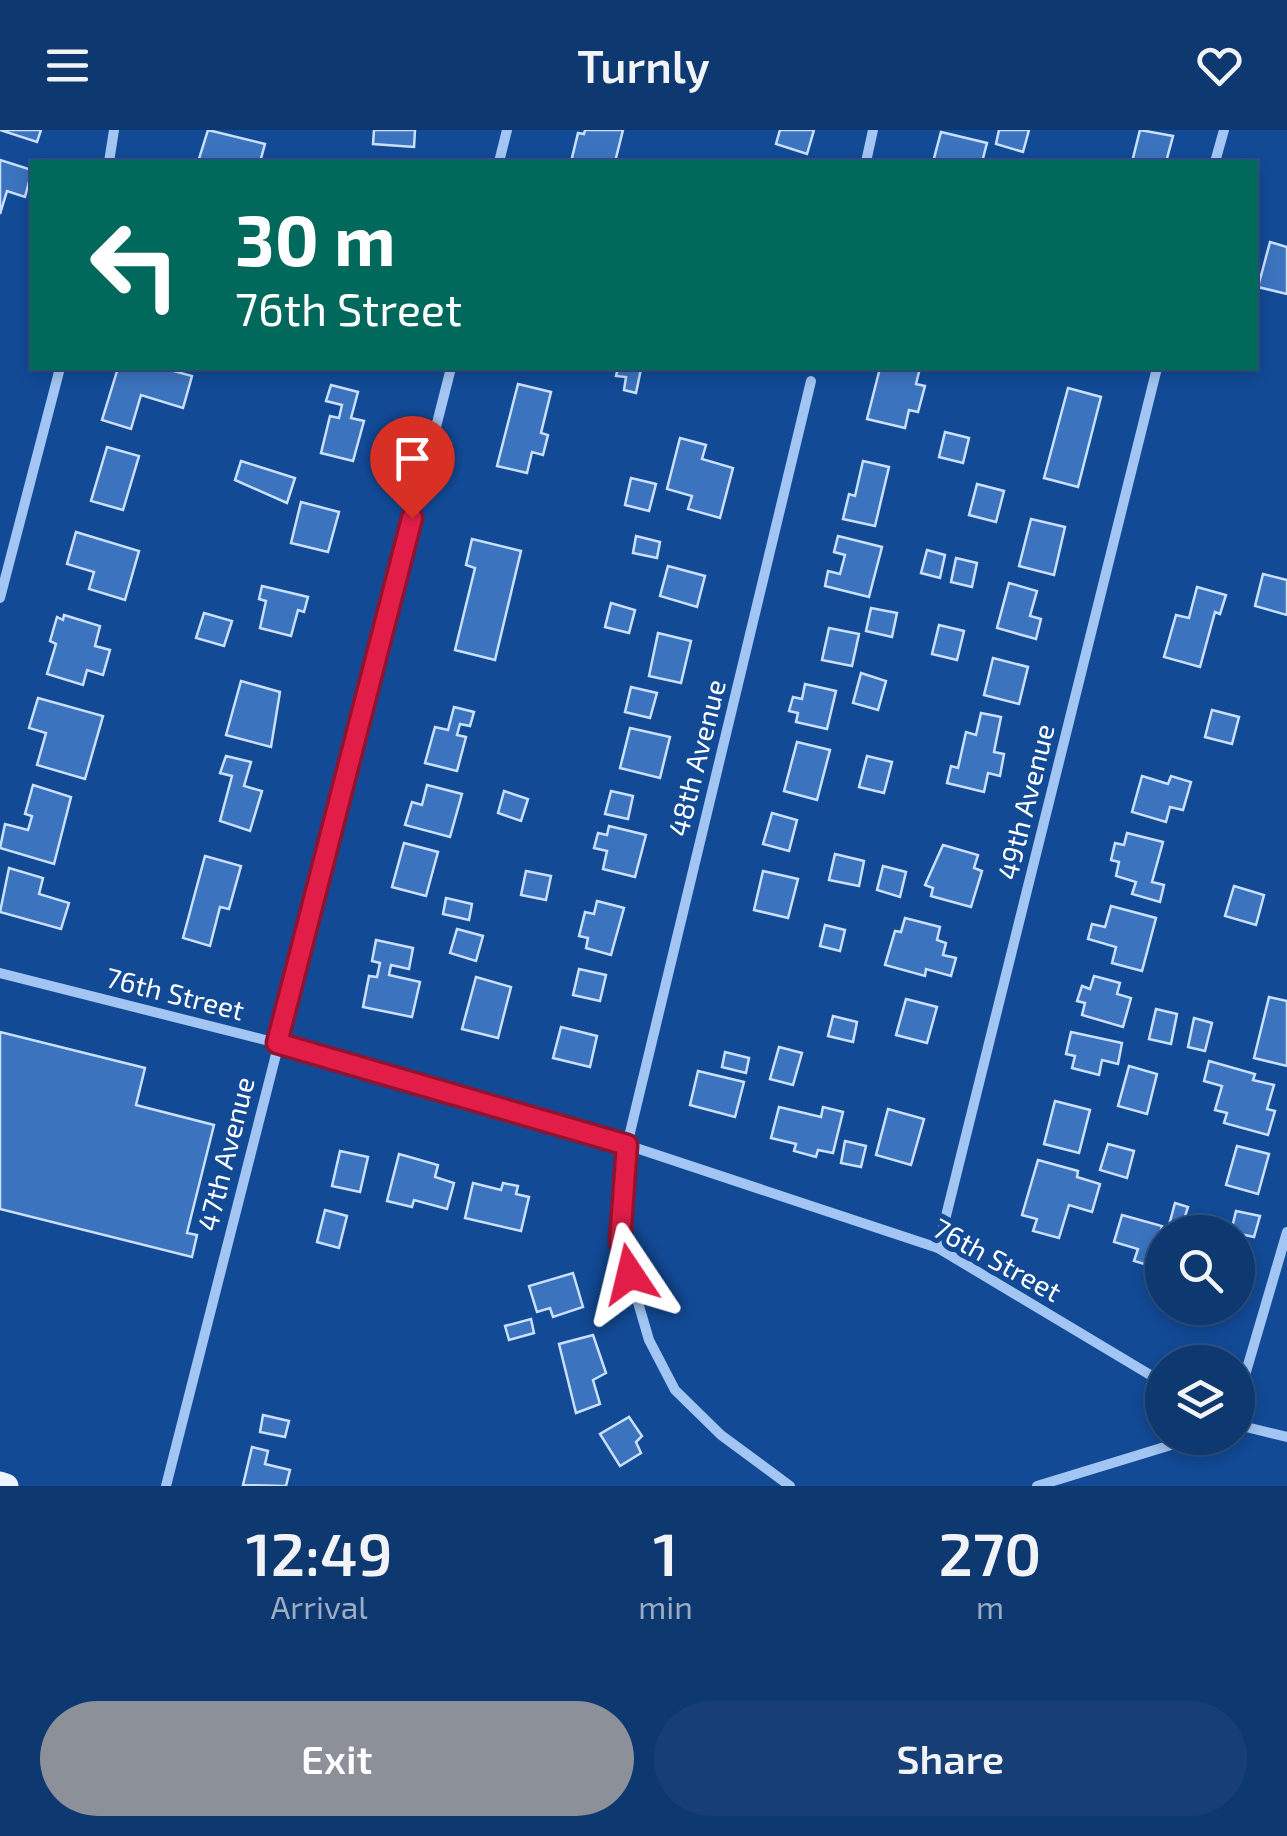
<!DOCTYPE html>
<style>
:root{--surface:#0e3870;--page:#173f75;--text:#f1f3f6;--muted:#9bacc3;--line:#2e5283;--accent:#8c9099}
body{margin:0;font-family:"Exo 2",sans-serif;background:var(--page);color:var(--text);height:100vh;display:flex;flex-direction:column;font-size:38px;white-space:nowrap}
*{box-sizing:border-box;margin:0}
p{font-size:32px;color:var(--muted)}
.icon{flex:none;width:55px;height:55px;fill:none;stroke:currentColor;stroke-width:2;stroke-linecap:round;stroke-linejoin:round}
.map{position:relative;height:1356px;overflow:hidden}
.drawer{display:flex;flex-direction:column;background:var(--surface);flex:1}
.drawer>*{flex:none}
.hud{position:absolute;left:30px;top:30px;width:1228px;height:210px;border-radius:0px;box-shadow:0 5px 15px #0003,0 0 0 2px var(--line);background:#00695c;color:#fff;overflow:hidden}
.tools{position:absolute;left:1145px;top:1085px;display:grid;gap:20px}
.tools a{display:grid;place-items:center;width:110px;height:110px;border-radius:50%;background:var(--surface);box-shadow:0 5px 15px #0003,0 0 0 2px var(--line);font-size:50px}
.pin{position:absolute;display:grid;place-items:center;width:85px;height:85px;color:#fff;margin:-102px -42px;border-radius:50% 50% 50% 0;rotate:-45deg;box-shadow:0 0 10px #0007}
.pin .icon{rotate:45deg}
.me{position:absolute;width:110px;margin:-55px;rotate:350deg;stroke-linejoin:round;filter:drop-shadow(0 0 8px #0008)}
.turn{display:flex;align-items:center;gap:35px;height:210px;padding:0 40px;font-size:45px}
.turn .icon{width:130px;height:130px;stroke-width:2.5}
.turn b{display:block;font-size:70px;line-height:85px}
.eta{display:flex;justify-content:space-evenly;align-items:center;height:170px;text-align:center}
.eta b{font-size:60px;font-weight:600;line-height:70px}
.button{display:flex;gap:20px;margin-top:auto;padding:20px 40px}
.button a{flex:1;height:115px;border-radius:60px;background:var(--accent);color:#fff;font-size:40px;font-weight:600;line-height:115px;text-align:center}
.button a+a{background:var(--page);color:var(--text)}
header{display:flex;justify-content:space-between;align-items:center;height:130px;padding:0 40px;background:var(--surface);font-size:45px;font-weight:600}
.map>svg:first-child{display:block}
.building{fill:#3b73be;stroke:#cae0fd;stroke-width:2.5}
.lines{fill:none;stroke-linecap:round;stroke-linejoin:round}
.minor{stroke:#a2c5f3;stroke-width:10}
.primary{stroke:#eef4ff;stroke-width:25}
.route-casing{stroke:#92132f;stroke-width:25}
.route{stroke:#e11d48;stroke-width:18}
.labels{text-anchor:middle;stroke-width:10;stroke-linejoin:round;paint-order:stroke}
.street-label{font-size:28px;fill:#fff;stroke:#124a96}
</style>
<header><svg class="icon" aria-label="menu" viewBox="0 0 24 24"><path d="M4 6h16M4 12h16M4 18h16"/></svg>Turnly<svg class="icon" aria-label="heart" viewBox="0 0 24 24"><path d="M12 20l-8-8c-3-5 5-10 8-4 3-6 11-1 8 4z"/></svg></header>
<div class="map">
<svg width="1287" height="1356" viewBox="0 0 1287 1356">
<rect width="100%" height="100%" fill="#124a96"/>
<g class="building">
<path d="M 0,0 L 41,0 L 37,12 Z"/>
<path d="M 208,0 L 265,14 L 260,32 L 198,32 Z"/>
<path d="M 374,0 L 415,0 L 414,17 L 373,14 Z"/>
<path d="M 585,0 L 623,0 L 615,32 L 571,32 L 578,3 L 584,4 Z"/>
<path d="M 780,0 L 814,0 L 807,24 L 776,14 Z"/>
<path d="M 999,0 L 1029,0 L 1023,22 L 996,14 Z"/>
<path d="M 1140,0 L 1173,6 L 1166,32 L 1132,32 Z"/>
<path d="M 941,2 L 987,13 L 982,32 L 933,32 Z"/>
<path d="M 0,30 L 32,40 L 25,67 L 7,61 L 0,84 Z"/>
<path d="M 1270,112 L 1287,117 L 1287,164 L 1258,157 Z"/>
<path d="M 118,238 L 163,238 L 192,246 L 183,278 L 141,265 L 131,299 L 102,290 Z"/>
<path d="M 618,238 L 641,239 L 636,263 L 624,260 L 626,247 L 616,246 Z"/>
<path d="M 880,238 L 920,238 L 916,254 L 925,256 L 918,282 L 909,280 L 905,298 L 867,289 Z"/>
<path d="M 518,254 L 551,262 L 541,303 L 548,305 L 543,325 L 532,322 L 527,343 L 497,336 Z"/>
<path d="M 331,255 L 358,262 L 351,288 L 364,291 L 353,331 L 321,323 L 330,286 L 339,288 L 342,275 L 326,271 Z"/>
<path d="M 1068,258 L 1101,267 L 1078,357 L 1044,348 Z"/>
<path d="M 945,302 L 969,308 L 963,333 L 939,327 Z"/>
<path d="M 680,308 L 706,315 L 702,329 L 733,338 L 720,388 L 688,379 L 692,366 L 667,359 Z"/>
<path d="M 107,317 L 139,326 L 123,380 L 91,371 Z"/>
<path d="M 241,331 L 295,348 L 287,373 L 235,350 Z"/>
<path d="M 863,331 L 889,337 L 875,396 L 843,389 L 849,364 L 855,366 Z"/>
<path d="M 631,348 L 656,354 L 649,381 L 625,375 Z"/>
<path d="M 977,354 L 1004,361 L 996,392 L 969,385 Z"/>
<path d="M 301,372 L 339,382 L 328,422 L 291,413 Z"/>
<path d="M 1031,389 L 1065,397 L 1054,445 L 1019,436 Z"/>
<path d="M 76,402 L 139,421 L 125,470 L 89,459 L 94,442 L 67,434 Z"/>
<path d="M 636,406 L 660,412 L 657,428 L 633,423 Z"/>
<path d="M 838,406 L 882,417 L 869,467 L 825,456 L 828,441 L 840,444 L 845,425 L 834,422 Z"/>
<path d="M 472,409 L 521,421 L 495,530 L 455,520 L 475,438 L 466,435 Z"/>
<path d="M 927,420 L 945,425 L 940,448 L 921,443 Z"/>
<path d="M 956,428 L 977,433 L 972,457 L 951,452 Z"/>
<path d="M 668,436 L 705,446 L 697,477 L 660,466 Z"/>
<path d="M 1263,444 L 1287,450 L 1287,485 L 1255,476 Z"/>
<path d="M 1009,453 L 1037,461 L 1030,486 L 1041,489 L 1036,509 L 997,498 Z"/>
<path d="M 262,456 L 308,467 L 304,482 L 298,480 L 291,506 L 260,498 L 266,471 L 259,469 Z"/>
<path d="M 1197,457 L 1226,465 L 1220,484 L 1215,482 L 1200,537 L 1164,527 L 1176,485 L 1189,488 Z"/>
<path d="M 611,473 L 635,480 L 629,503 L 605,497 Z"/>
<path d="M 871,478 L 897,483 L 892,507 L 866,501 Z"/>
<path d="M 204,483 L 232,491 L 224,516 L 196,508 Z"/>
<path d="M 64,485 L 100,496 L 95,516 L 110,520 L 103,545 L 87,540 L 83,555 L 47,544 L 56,514 L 50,511 L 57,487 L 63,490 Z"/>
<path d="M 939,495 L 964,501 L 957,530 L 932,524 Z"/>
<path d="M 829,498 L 859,504 L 852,536 L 822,530 Z"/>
<path d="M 658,503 L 691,511 L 681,553 L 649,546 Z"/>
<path d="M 993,528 L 1028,537 L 1019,574 L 984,565 Z"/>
<path d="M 861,543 L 886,551 L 878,580 L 853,573 Z"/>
<path d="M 241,551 L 280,562 L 271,617 L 226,605 Z"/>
<path d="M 805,554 L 836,561 L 827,599 L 796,592 L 798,583 L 789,581 L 793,567 L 802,569 Z"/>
<path d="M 631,557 L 657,563 L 650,588 L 625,582 Z"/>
<path d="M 38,568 L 103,586 L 85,649 L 37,635 L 46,603 L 29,598 Z"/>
<path d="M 454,577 L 474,582 L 470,596 L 460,594 L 457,605 L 466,607 L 457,641 L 425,633 L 435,597 L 448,600 Z"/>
<path d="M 1212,580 L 1239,587 L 1232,614 L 1205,607 Z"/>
<path d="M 981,583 L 1001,587 L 994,622 L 1004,624 L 1000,646 L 988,643 L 984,662 L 947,653 L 951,636 L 958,638 L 966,602 L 976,605 Z"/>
<path d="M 630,598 L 670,607 L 660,648 L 620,638 Z"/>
<path d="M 797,612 L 830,620 L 817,670 L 784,661 Z"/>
<path d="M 226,626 L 251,632 L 244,656 L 262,661 L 250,701 L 220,691 L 232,646 L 220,643 Z"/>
<path d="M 867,626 L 892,632 L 884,663 L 859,657 Z"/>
<path d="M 1142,646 L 1168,654 L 1171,646 L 1191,652 L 1183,680 L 1170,677 L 1166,692 L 1132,682 Z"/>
<path d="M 33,655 L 71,667 L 54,734 L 0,718 L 5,694 L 28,700 L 32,686 L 25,684 Z"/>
<path d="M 427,655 L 462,664 L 450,707 L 405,695 L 412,672 L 422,675 Z"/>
<path d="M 504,661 L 528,669 L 521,691 L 498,683 Z"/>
<path d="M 611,661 L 633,666 L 628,689 L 605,684 Z"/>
<path d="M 772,683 L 797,690 L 789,721 L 763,714 Z"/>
<path d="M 609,696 L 646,705 L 635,747 L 603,739 L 607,721 L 594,718 L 598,703 L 607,705 Z"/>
<path d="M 1127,703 L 1163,712 L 1152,752 L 1164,755 L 1160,772 L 1132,764 L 1136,752 L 1116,746 L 1119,732 L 1111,730 L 1115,713 L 1124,715 Z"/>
<path d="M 404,713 L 438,722 L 426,766 L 392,757 Z"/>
<path d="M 943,715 L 978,725 L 974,738 L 982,741 L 971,777 L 931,766 L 933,758 L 925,755 Z"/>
<path d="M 835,724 L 864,731 L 859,756 L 829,750 Z"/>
<path d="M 205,726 L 241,736 L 229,779 L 220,777 L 210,816 L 183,808 Z"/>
<path d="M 883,736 L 906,742 L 900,767 L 877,760 Z"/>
<path d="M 9,738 L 43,748 L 39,764 L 69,773 L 61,799 L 0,782 Z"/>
<path d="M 526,741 L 551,746 L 546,770 L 521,765 Z"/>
<path d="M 763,741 L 798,749 L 788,788 L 754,780 Z"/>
<path d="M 1234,756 L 1264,765 L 1256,795 L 1225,786 Z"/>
<path d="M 446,768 L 472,774 L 469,790 L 443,784 Z"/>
<path d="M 597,771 L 624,778 L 611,825 L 586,818 L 588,808 L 579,806 L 585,782 L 594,784 Z"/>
<path d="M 1111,776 L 1156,788 L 1142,841 L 1112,833 L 1116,817 L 1088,809 L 1092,794 L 1105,797 Z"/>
<path d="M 905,788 L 940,797 L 937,810 L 946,813 L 943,825 L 956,828 L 951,846 L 926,839 L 925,846 L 885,835 L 895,801 L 901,802 Z"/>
<path d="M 825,795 L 845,800 L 840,821 L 820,816 Z"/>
<path d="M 457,799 L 483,806 L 476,831 L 450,823 Z"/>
<path d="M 376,810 L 413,818 L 409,839 L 391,835 L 389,845 L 420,852 L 412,887 L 363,877 L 369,846 L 377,847 L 380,833 L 372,831 Z"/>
<path d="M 579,839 L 606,845 L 600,871 L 573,865 Z"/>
<path d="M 1094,846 L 1120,853 L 1117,864 L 1131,868 L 1123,897 L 1082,885 L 1085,873 L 1077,871 L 1082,856 L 1090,859 Z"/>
<path d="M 476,847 L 511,857 L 498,908 L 462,899 Z"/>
<path d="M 1269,867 L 1287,871 L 1287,936 L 1254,928 Z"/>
<path d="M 906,869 L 937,877 L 927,913 L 896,905 Z"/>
<path d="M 1156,879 L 1177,884 L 1171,914 L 1149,909 Z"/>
<path d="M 833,886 L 857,892 L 853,912 L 828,906 Z"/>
<path d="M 1194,888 L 1212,893 L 1205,921 L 1188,917 Z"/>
<path d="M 561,897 L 597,906 L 590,937 L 553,928 Z"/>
<path d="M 0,902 L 145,938 L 136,975 L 214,995 L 187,1103 L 197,1105 L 192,1127 L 0,1079 Z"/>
<path d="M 1071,902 L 1122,913 L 1118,934 L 1102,930 L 1099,945 L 1072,938 L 1075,926 L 1066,924 Z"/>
<path d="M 779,917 L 802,923 L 793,955 L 770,949 Z"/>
<path d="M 725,922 L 749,928 L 746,943 L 722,937 Z"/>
<path d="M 1209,931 L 1255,944 L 1253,950 L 1274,955 L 1267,979 L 1275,981 L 1268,1005 L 1224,993 L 1227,983 L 1215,980 L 1222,956 L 1204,951 Z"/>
<path d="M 1129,936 L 1157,944 L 1147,984 L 1118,976 Z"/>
<path d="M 698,941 L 744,952 L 735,987 L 690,975 Z"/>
<path d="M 1055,971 L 1090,980 L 1079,1023 L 1044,1014 Z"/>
<path d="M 779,977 L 821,987 L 823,977 L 843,982 L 833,1023 L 818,1020 L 816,1027 L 794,1021 L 796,1014 L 771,1008 Z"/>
<path d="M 888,979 L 924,989 L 911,1035 L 876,1025 Z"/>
<path d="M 845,1011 L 866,1016 L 861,1037 L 841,1033 Z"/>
<path d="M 1108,1014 L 1134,1021 L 1127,1048 L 1100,1040 Z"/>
<path d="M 1237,1016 L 1269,1024 L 1258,1064 L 1226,1055 Z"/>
<path d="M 340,1021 L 368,1027 L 360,1062 L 332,1056 Z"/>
<path d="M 399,1024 L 438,1035 L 435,1047 L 454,1053 L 447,1079 L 414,1070 L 412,1077 L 387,1071 Z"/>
<path d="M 1038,1030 L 1078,1041 L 1077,1047 L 1100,1054 L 1092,1082 L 1069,1075 L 1059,1108 L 1033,1101 L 1037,1089 L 1022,1085 Z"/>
<path d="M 473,1053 L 501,1060 L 503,1053 L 518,1056 L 516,1064 L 529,1067 L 521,1101 L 465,1088 Z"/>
<path d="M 1175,1073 L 1188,1077 L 1181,1099 L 1169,1095 Z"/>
<path d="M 325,1080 L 347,1086 L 339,1118 L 317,1112 Z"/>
<path d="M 1236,1081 L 1260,1086 L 1254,1107 L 1231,1102 Z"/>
<path d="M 1122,1085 L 1162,1096 L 1151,1136 L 1134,1131 L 1138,1119 L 1114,1112 Z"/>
<path d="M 1238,1136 L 1249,1140 L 1238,1180 L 1228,1178 L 1238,1178 Z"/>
<path d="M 573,1143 L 583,1177 L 553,1187 L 550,1178 L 537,1182 L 529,1156 Z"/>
<path d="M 531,1189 L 534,1203 L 509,1210 L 505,1196 Z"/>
<path d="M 593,1205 L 606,1243 L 593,1250 L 600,1274 L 576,1283 L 559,1214 Z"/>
<path d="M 263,1285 L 289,1291 L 285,1307 L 260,1302 Z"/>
<path d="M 629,1287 L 642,1306 L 636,1312 L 641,1323 L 620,1336 L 600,1304 Z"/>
<path d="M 252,1317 L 268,1321 L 265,1334 L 290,1340 L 286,1356 L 243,1355 Z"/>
</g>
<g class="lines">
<g class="minor">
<path d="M 109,32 L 114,0"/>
<path d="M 499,32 L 507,0"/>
<path d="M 866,32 L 873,0"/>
<path d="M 1215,32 L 1224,0"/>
<path d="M 0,468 L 60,238"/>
<path d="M 0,843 L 277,913 L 627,1015 L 938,1118 L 1162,1252"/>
<path d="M 938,1118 L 1157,238"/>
<path d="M 1238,1269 L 1287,1102"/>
<path d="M 1238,1295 L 1287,1307"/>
<path d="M 166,1356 L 451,238"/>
<path d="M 790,1356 L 721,1305 L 675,1260 L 649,1210 L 620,1111 L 627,1015 L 811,251"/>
<path d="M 1037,1356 L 1194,1308"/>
</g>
<path class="primary" d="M 0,1354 L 6,1356"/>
</g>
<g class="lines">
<defs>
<path id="route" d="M 412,388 L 277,913 L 627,1015 L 620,1111 L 630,1144"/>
</defs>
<use href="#route" class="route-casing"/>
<use href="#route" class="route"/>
</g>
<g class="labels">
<g class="street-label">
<text transform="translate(697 628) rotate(-76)" y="10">48th Avenue</text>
<text transform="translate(1026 672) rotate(-76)" y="10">49th Avenue</text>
<text transform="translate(175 864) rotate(14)" y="10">76th Street</text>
<text transform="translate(226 1024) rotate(-76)" y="10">47th Avenue</text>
<text transform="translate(997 1130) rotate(29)" y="10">76th Street</text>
</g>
</g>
</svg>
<div class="tools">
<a><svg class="icon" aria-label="search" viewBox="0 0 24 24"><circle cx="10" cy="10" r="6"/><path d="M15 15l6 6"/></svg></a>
<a><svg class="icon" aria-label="layers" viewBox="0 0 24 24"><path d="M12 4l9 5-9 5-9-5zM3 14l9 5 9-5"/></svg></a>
</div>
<div class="pin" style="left:412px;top:388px;background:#d93025"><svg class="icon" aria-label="arrive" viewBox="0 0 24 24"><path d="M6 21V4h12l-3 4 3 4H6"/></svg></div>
<svg class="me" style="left:630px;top:1144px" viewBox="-20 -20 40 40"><path d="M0-17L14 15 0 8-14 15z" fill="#e11d48" stroke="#fff" stroke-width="4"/></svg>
<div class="hud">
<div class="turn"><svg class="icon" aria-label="left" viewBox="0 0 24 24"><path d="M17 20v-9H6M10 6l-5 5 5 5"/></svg><div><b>30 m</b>76th Street</div></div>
</div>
</div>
<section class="drawer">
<div class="eta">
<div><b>12:49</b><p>Arrival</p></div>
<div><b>1</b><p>min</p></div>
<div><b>270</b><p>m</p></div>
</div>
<div class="button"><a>Exit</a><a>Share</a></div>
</section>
